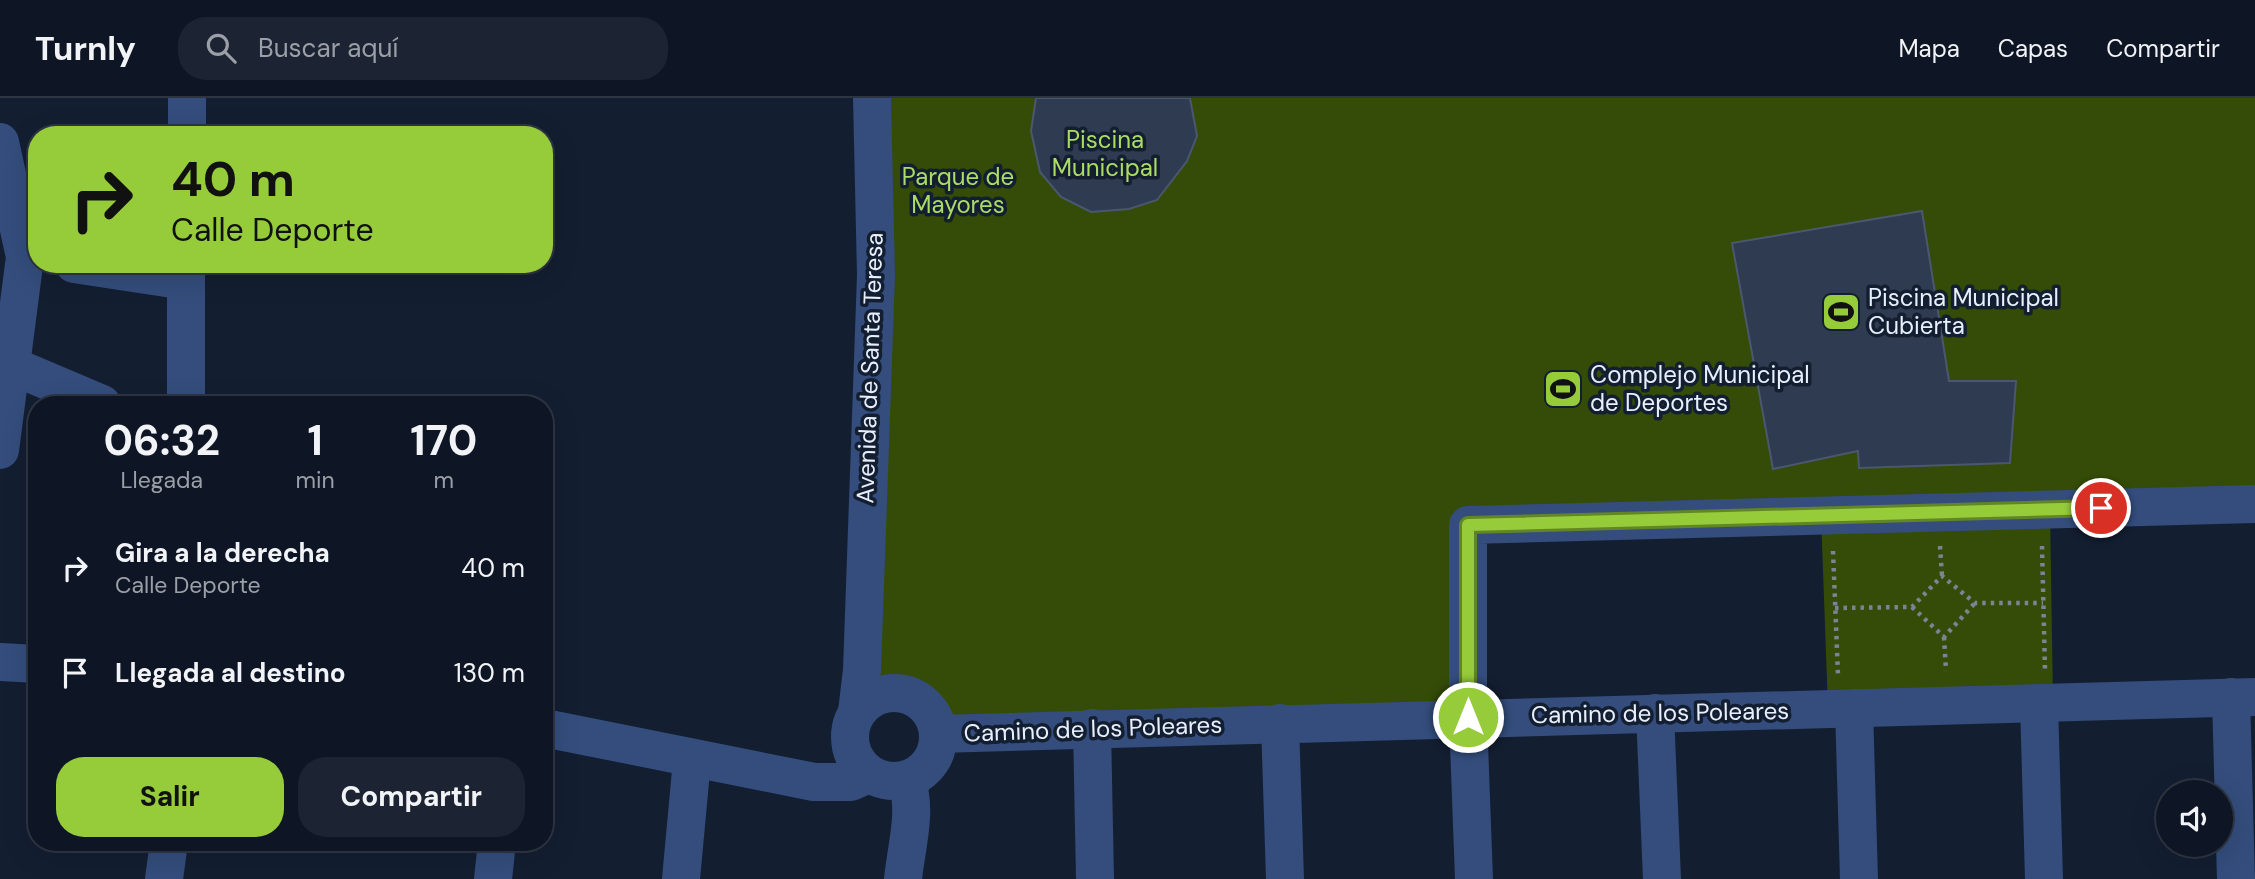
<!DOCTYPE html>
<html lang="es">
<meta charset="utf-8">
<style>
:root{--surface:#0e1625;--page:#1c2332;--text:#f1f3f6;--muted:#9b9fa7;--line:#2e3542;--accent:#96cc3a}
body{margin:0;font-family:"DM Sans",sans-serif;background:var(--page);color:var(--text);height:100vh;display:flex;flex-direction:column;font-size:26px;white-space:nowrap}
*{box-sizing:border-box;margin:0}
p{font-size:23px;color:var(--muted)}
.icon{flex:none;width:38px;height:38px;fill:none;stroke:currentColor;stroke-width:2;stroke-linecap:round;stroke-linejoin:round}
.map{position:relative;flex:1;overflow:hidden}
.sheet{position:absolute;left:28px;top:298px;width:525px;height:455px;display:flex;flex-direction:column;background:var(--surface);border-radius:28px;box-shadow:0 7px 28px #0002,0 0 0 2px var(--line)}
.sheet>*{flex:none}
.hud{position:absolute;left:28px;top:28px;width:525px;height:147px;border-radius:28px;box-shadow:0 7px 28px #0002,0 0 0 2px var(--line);background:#96cc3a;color:#111;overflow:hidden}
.controls{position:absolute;left:2156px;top:682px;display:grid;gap:14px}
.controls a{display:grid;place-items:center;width:77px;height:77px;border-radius:50%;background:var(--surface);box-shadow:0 7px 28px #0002,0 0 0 2px var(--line);font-size:35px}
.pin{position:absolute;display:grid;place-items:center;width:60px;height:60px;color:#fff;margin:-30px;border:4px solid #fff;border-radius:50%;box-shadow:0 2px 7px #0007}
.me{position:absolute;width:77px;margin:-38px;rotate:0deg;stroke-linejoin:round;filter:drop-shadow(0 0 5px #0008)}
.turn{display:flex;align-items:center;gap:24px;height:147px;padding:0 28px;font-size:32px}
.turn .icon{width:91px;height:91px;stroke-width:2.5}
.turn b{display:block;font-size:49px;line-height:60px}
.eta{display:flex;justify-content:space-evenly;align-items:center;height:119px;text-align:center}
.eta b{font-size:42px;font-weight:700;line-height:49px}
.button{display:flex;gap:14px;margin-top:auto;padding:14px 28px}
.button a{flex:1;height:80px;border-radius:28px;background:var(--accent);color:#111;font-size:28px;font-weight:700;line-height:80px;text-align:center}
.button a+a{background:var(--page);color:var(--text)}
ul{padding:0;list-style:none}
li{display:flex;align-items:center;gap:21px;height:105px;padding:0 28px}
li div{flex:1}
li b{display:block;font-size:26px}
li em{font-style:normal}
header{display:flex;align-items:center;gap:42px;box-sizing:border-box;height:98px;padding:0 35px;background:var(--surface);border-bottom:2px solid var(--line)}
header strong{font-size:33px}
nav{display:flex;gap:38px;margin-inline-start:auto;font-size:24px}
.search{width:490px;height:63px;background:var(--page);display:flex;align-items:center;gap:18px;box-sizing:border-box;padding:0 24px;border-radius:28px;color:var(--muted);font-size:26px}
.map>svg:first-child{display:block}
.green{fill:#344c07}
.building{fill:#2f3b50;stroke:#4b576e;stroke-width:2}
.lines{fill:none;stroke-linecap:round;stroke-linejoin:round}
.path{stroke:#7b8495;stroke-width:4.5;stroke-dasharray:3.5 5;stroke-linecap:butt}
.minor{stroke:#344d7c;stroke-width:38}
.route-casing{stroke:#628526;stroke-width:18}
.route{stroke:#96cc3a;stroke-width:12}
.labels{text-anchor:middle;stroke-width:7;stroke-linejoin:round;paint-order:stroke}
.park-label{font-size:24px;fill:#abdd64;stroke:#131e31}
.poi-label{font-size:24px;fill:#e7effd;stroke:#131e31;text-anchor:start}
.street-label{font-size:24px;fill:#e7effd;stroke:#131e31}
</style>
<header>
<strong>Turnly</strong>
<div class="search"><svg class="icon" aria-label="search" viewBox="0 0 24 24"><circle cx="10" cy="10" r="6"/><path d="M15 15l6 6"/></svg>Buscar aquí</div>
<nav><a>Mapa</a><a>Capas</a><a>Compartir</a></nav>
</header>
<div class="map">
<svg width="2255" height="781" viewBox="0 0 2255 781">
<rect width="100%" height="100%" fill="#131e31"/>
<path class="green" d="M 874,0 L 2255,0 L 2255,406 L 2050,412 L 2053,604 L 1828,610 L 1821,418 L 1468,427 L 1468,619 L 933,619 C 918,598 899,590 874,600 Z"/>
<g class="building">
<path d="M 1036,0 L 1190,0 L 1197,38 L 1187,63 L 1157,102 L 1129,111 L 1091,114 L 1061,99 L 1040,74 L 1031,33 Z"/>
<path d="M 1922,113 L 1949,283 L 2016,283 L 2010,365 L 1859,370 L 1858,353 L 1773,371 L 1732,145 Z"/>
</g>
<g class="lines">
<g class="path">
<path d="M 1940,448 L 1942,478"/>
<path d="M 2042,448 L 2045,572"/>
<path d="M 1833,453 L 1838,577"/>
<path d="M 1912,509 L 1944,539 L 1975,505"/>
<path d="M 1835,510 L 1912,509 L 1942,478 L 1975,505 L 2043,505"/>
<path d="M 1944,539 L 1946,573"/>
</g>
<g class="minor">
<path d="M 187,37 L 187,0"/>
<path d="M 0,44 L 25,159 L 0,352"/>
<path d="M 74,166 L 186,183"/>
<path d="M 10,267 L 102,306"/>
<path d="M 186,306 L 186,166"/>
<path d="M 0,564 L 37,566"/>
<circle cx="894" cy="639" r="44"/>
<path d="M 2231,599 L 2236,781"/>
<path d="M 2039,605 L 2044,781"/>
<path d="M 1854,610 L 1859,781"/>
<path d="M 857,614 L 862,572 L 876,177 L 872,0"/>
<path d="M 1655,615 L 1662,781"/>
<path d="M 1280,625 L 1285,781"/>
<path d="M 544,630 L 814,684 L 851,684 L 869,676"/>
<path d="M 1092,630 L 1095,781"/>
<path d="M 938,636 L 2255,599"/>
<path d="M 164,781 L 169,744"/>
<path d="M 493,781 L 497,744"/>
<path d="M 681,781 L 692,662"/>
<path d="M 903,781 C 906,750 918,711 906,682"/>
<path d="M 1474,781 L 1468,619 L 1468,427 L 2255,406"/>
</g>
</g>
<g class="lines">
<defs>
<path id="route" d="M 1468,619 L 1468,427 L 2101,410"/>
</defs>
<use href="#route" class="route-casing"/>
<use href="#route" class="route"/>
</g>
<defs>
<symbol id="stadium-square" viewBox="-11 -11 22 22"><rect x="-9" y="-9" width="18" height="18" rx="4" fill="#96cc3a" stroke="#131e31"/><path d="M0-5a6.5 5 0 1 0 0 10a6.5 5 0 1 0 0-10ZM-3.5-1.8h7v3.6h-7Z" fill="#111"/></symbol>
</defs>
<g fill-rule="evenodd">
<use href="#stadium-square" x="1819" y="192" width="44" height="44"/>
<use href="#stadium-square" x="1541" y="269" width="44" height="44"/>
</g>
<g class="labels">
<g class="park-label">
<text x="1105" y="50">Piscina<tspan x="1105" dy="28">Municipal</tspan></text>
<text x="958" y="87">Parque de<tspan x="958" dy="28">Mayores</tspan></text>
</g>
<g class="poi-label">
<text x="1868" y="208">Piscina Municipal<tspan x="1868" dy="28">Cubierta</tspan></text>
<text x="1590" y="285">Complejo Municipal<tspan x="1590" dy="28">de Deportes</tspan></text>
</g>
<g class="street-label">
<text transform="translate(870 270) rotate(-88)" y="8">Avenida de Santa Teresa</text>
<text transform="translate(1660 615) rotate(-1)" y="8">Camino de los Poleares</text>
<text transform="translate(1093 631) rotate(-2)" y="8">Camino de los Poleares</text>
</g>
</g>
</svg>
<div class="controls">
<a><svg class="icon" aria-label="sound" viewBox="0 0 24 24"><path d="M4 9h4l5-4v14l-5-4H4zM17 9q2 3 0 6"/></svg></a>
</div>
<div class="pin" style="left:2101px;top:410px;background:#d93025"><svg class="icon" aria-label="arrive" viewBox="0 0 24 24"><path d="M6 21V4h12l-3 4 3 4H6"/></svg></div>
<svg class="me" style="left:1468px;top:619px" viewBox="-20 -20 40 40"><circle r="17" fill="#96cc3a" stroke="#fff" stroke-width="3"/><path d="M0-11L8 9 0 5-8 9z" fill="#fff"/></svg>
<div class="hud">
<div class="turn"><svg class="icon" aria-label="right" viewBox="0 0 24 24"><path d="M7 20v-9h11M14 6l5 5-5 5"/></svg><div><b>40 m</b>Calle Deporte</div></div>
</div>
<section class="sheet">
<div class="eta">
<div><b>06:32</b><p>Llegada</p></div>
<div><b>1</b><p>min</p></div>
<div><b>170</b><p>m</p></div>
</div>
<ul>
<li><svg class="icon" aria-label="right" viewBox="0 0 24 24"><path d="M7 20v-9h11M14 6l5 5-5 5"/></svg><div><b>Gira a la derecha</b><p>Calle Deporte</p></div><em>40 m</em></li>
<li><svg class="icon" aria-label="arrive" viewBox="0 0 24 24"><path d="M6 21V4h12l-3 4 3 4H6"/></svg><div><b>Llegada al destino</b></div><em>130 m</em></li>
</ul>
<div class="button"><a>Salir</a><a>Compartir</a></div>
</section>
</div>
